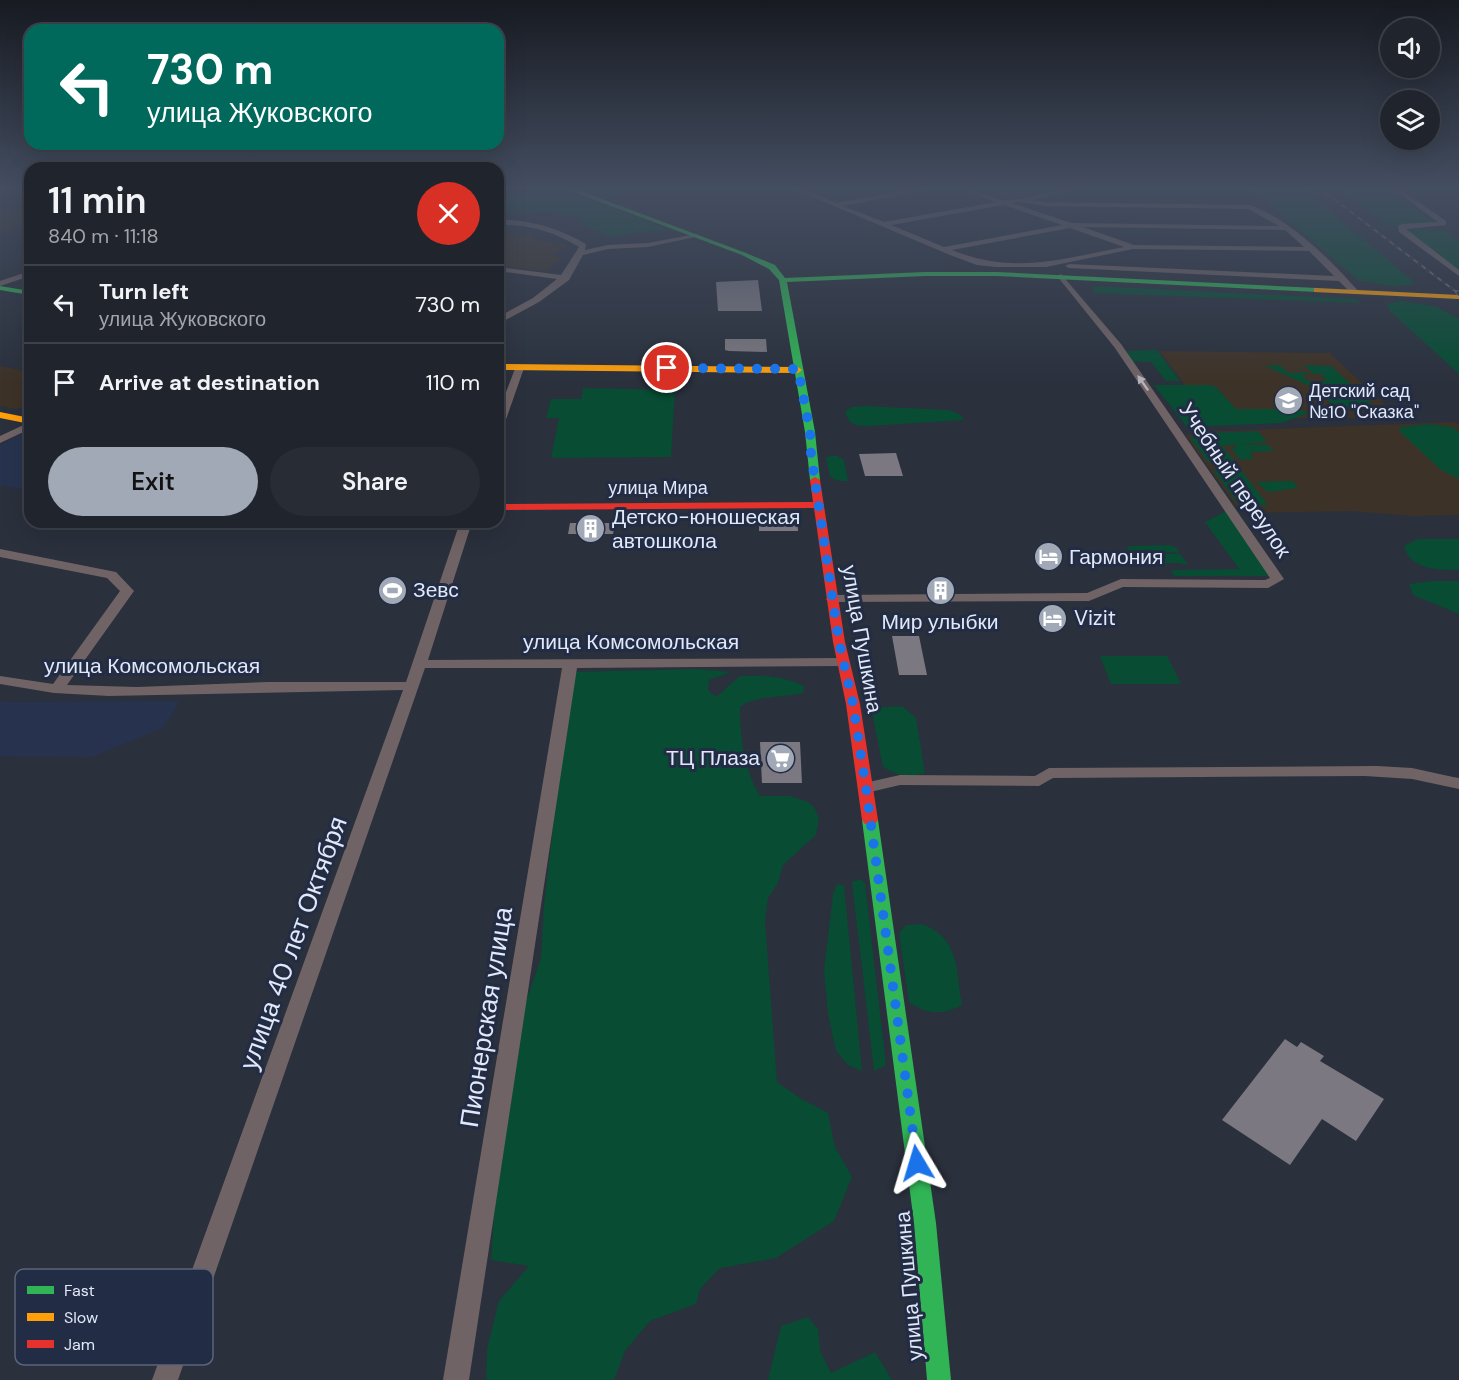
<!DOCTYPE html>
<meta charset="utf-8">
<style>
:root{--surface:#20242d;--page:#282c35;--text:#f1f3f6;--muted:#a2a4aa;--line:#3d4149;--accent:#a1a8b6}
body{margin:0;font-family:"DM Sans",sans-serif;background:var(--page);color:var(--text);height:100vh;display:flex;flex-direction:column;font-size:22px;white-space:nowrap}
*{box-sizing:border-box;margin:0}
p{font-size:20px;color:var(--muted)}
.icon{flex:none;width:33px;height:33px;fill:none;stroke:currentColor;stroke-width:2;stroke-linecap:round;stroke-linejoin:round}
.map{position:relative;flex:1;overflow:hidden}
.sheet{position:absolute;left:24px;top:162px;width:480px;height:366px;display:flex;flex-direction:column;background:var(--surface);border-radius:18px;box-shadow:0 6px 24px #0002,0 0 0 2px var(--line)}
.sheet>*{flex:none}
.top-card{position:absolute;left:24px;top:24px;width:480px;height:126px;border-radius:18px;box-shadow:0 6px 24px #0002,0 0 0 2px var(--line);background:#00695c;color:#fff;overflow:hidden}
.fabs{position:absolute;left:1380px;top:18px;display:grid;gap:12px}
.fabs a{display:grid;place-items:center;width:60px;height:60px;border-radius:50%;background:var(--surface);box-shadow:0 6px 24px #0002,0 0 0 2px var(--line);font-size:30px}
.pin{position:absolute;display:grid;place-items:center;width:51px;height:51px;color:#fff;margin:-26px;border:3px solid #fff;border-radius:50%;box-shadow:0 2px 6px #0007}
.me{position:absolute;width:66px;margin:-33px;rotate:353deg;stroke-linejoin:round;filter:drop-shadow(0 0 4px #0008)}
.turn{display:flex;align-items:center;gap:21px;height:126px;padding:0 24px;font-size:27px}
.turn .icon{width:78px;height:78px;stroke-width:2.5}
.turn b{display:block;font-size:42px;line-height:51px}
.round{display:grid;place-items:center;flex:none;width:63px;height:63px;border-radius:32px;background:var(--page)}
.headline{display:flex;align-items:center;justify-content:space-between;height:102px;padding:0 24px}
h1{font-size:36px;font-weight:600;line-height:45px}
.primary-button{display:flex;gap:12px;margin-top:auto;padding:12px 24px}
.primary-button a{flex:1;height:69px;border-radius:36px;background:var(--accent);color:#111;font-size:24px;font-weight:600;line-height:69px;text-align:center}
.primary-button a+a{background:var(--page);color:var(--text)}
ul{padding:0;list-style:none}
li{display:flex;align-items:center;gap:18px;height:78px;padding:0 24px;border-top:2px solid var(--line)}
li div{flex:1}
li b{display:block;font-size:22px}
li em{font-style:normal}
.map>svg:first-child{display:block}
.built{fill:#27334e}
.education{fill:#3d3227}
.green{fill:#074c33}
.lines{fill:none;stroke-linecap:round;stroke-linejoin:round}
.river{fill:#112124;fill-rule:evenodd}
.building{fill:#7b7881}
.street{fill:#706365;fill-rule:evenodd}
.fast{fill:#30b455;fill-rule:evenodd}
.slow{fill:#ff9f0a;fill-rule:evenodd}
.jam{fill:#e5322d;fill-rule:evenodd}
.rail-far1-casing{stroke:#6f686c;stroke-width:2}
.rail-casing{stroke:#6f686c;stroke-width:4}
.rail-far1{stroke:#222c44;stroke-width:1.5;stroke-dasharray:5;stroke-linecap:butt}
.rail{stroke:#222c44;stroke-width:2;stroke-dasharray:7;stroke-linecap:butt}
.oneway{fill:#b4b3bd}
.route{stroke:#1a73e8;stroke-width:10;stroke-dasharray:0 18}
.labels{text-anchor:middle;stroke-width:6;stroke-linejoin:round;paint-order:stroke}
.far-poi-label{font-size:18px;fill:#e1e8f8;stroke:#222c44;text-anchor:start}
.far-street-label{font-size:18px;fill:#e1e8f8;stroke:#222c44}
.street-label{font-size:21px;fill:#e1e8f8;stroke:#222c44}
.poi-label{font-size:21px;fill:#e1e8f8;stroke:#222c44;text-anchor:start}
.near-street-label{font-size:26px;fill:#e1e8f8;stroke:#222c44}
.key{fill:#222c44;stroke:#5b647a;stroke-width:1.5}
.key-label{font-size:16px;fill:#e1e8f8}
</style>
<div class="map">
<svg width="1459" height="1380" viewBox="0 0 1459 1380">
<rect width="100%" height="100%" fill="#2a303c"/>
<g class="built">
<path d="M 30,430 L 30,491 L 0,485 L 0,445 Z"/>
<path d="M 0,700 L 8,702 L 180,701 L 163,728 L 91,757 L 0,756 Z"/>
</g>
<g class="education">
<path d="M 9,207 L 30,209 L 30,224 L 0,233 L 0,209 Z"/>
<path d="M 498,234 L 527,235 L 541,241 L 568,244 L 552,256 L 562,258 L 546,271 L 498,265 Z"/>
<path d="M 1159,351 L 1330,353 L 1399,418 L 1210,418 Z"/>
<path d="M 0,366 L 30,372 L 30,403 L 17,409 L 0,406 Z"/>
<path d="M 1455,422 L 1459,425 L 1459,515 L 1414,516 L 1351,511 L 1246,513 L 1240,511 L 1186,436 L 1195,432 Z"/>
</g>
<g class="green">
<path d="M 498,190 L 550,190 L 607,206 L 673,231 L 648,231 L 610,237 L 580,223 L 582,220 L 580,218 L 559,213 L 498,210 Z"/>
<path d="M 1253,190 L 1305,190 L 1414,282 L 1411,285 L 1392,286 L 1358,280 Z"/>
<path d="M 1342,190 L 1390,190 L 1434,223 L 1406,227 L 1388,226 Z"/>
<path d="M 1426,228 L 1445,231 L 1459,241 L 1459,273 L 1406,230 Z"/>
<path d="M 1093,286 L 1354,299 L 1362,303 L 1094,293 Z"/>
<path d="M 1401,301 L 1437,307 L 1459,319 L 1459,374 L 1390,311 L 1387,304 Z"/>
<path d="M 1157,350 L 1180,381 L 1166,381 L 1151,362 L 1132,361 L 1126,351 Z"/>
<path d="M 1280,365 L 1288,373 L 1307,372 L 1309,374 L 1302,375 L 1308,381 L 1327,381 L 1321,374 L 1313,374 L 1304,365 L 1331,366 L 1372,404 L 1346,408 L 1331,403 L 1316,389 L 1265,366 Z"/>
<path d="M 1154,385 L 1210,385 L 1216,387 L 1236,409 L 1299,409 L 1309,413 L 1281,423 L 1187,427 Z"/>
<path d="M 583,388 L 675,390 L 671,457 L 551,458 L 559,418 L 546,418 L 551,399 L 581,399 Z"/>
<path d="M 865,406 L 949,410 L 961,415 L 964,420 L 869,426 C 854,426 849,425 845,411 L 852,407 Z"/>
<path d="M 1428,424 L 1452,427 L 1459,432 L 1459,479 L 1441,470 L 1399,431 L 1401,427 Z"/>
<path d="M 1258,431 L 1267,442 L 1222,446 L 1236,462 L 1208,462 L 1190,438 L 1202,433 Z"/>
<path d="M 1238,444 L 1268,445 L 1274,451 L 1250,452 L 1254,459 L 1240,460 L 1232,449 Z"/>
<path d="M 830,456 L 838,456 L 844,460 L 848,481 L 839,481 L 830,477 L 826,458 Z"/>
<path d="M 1213,470 L 1241,470 L 1268,505 L 1240,506 Z"/>
<path d="M 1293,481 L 1298,488 L 1268,492 L 1256,482 Z"/>
<path d="M 1226,511 L 1271,574 L 1268,576 L 1174,576 L 1171,572 L 1174,570 L 1239,569 L 1205,522 Z"/>
<path d="M 1418,539 L 1459,539 L 1459,570 C 1438,570 1410,570 1404,546 Z"/>
<path d="M 1169,545 L 1177,548 L 1180,553 C 1166,553 1156,549 1143,550 L 1142,553 L 1130,553 L 1127,548 L 1129,546 Z"/>
<path d="M 1145,554 L 1151,559 L 1166,558 L 1165,554 L 1180,554 L 1187,563 L 1186,565 L 1178,563 L 1143,563 L 1139,566 L 1130,555 Z"/>
<path d="M 1431,581 L 1459,581 L 1459,614 L 1413,595 L 1409,584 Z"/>
<path d="M 1100,656 L 1167,656 L 1181,684 L 1111,684 Z"/>
<path d="M 696,669 L 731,672 L 709,680 L 708,690 L 716,697 L 740,676 C 762,675 786,676 804,686 L 803,693 C 783,698 757,695 740,707 C 740,737 744,770 760,796 L 790,796 L 808,802 L 814,807 L 819,818 L 816,835 L 783,865 L 778,883 L 768,898 L 765,921 L 777,1082 L 800,1098 L 828,1113 L 835,1147 L 852,1177 L 834,1221 L 776,1258 L 720,1268 L 700,1289 L 696,1304 L 650,1321 L 625,1351 L 614,1380 L 486,1380 L 487,1349 L 499,1301 L 529,1266 L 491,1260 L 498,1160 L 526,1001 L 541,958 L 544,905 L 571,672 Z"/>
<path d="M 902,706 L 916,718 L 925,773 C 908,778 898,776 883,767 L 871,708 Z"/>
<path d="M 860,879 L 865,883 L 886,1065 L 874,1071 L 852,882 Z"/>
<path d="M 837,884 L 844,885 L 862,1071 L 848,1065 L 836,1051 L 828,1014 L 824,971 L 833,894 Z"/>
<path d="M 922,924 C 960,938 956,970 962,1005 C 945,1015 926,1015 909,1002 L 899,933 L 906,925 Z"/>
<path d="M 808,1317 L 818,1329 L 820,1351 L 831,1373 L 875,1352 L 892,1380 L 768,1380 L 781,1326 Z"/>
</g>
<g class="lines">
<path class="river" d="M 498,190 L 564,190 L 564,191 L 559,194 L 498,195 Z"/>
</g>
<g class="building">
<path d="M 758,280 L 762,311 L 718,311 L 716,282 Z"/>
<path d="M 725,339 L 766,339 L 767,352 L 729,351 L 725,350 Z"/>
<path d="M 896,453 L 903,476 L 865,476 L 859,454 Z"/>
<path d="M 759,516 L 797,516 L 798,531 L 759,531 Z"/>
<path d="M 570,523 L 615,523 L 613,534 L 568,534 Z"/>
<path d="M 892,636 L 919,636 L 927,675 L 899,675 Z"/>
<path d="M 760,742 L 800,742 L 802,783 L 762,783 Z"/>
<path d="M 1285,1039 L 1297,1047 L 1301,1042 L 1324,1056 L 1320,1061 L 1384,1099 L 1356,1141 L 1322,1119 L 1290,1165 L 1222,1120 Z"/>
</g>
<g class="lines">
<g class="street">
<path d="M 796,190 L 806,190 L 836,203 L 909,190 L 927,190 L 843,206 L 884,222 L 996,202 L 965,190 C 980,190 992,200 1006,200 C 1030,200 1053,190 1077,190 L 1031,200 L 1045,202 L 1249,205 C 1289,218 1332,261 1359,292 L 1352,294 L 1339,281 L 1069,268 L 1065,266 L 1069,264 L 1334,276 L 1309,251 L 1133,249 L 1046,267 L 996,267 L 977,265 L 950,255 ZM 1021,202 L 1045,206 L 1248,209 L 1279,226 L 1071,223 L 1012,203 ZM 1004,205 L 1062,225 L 944,247 L 891,225 ZM 1083,227 L 1285,230 L 1304,247 L 1134,245 ZM 1070,228 L 1124,247 C 1062,259 1013,275 952,250 Z"/>
<path d="M 1394,190 L 1402,190 L 1446,221 L 1446,225 L 1406,229 L 1459,270 L 1459,276 L 1399,232 L 1398,226 L 1402,224 L 1438,222 Z"/>
<path d="M 510,220 C 538,222 562,230 586,244 L 585,250 L 608,245 L 648,243 L 696,234 L 700,236 L 648,247 L 608,249 L 583,255 L 569,280 L 539,302 L 498,324 L 498,317 L 533,298 L 557,279 L 498,271 L 498,267 L 561,275 L 579,247 C 553,231 528,224 498,225 L 498,221 Z"/>
<path d="M 30,271 L 30,276 L 0,286 L 0,281 Z"/>
<path d="M 1061,274 L 1121,344 L 1284,579 L 1268,588 L 1123,587 L 1089,601 L 828,602 L 826,599 L 833,595 L 1087,593 L 1121,579 L 1265,580 L 1270,578 L 1115,348 L 1057,276 Z"/>
<path d="M 516,366 L 524,368 L 503,428 L 498,431 L 498,413 Z"/>
<path d="M 30,422 L 30,429 L 0,443 L 0,436 Z"/>
<path d="M 460,522 L 472,522 L 428,660 L 843,658 L 850,662 L 843,666 L 577,668 L 469,1380 L 443,1380 L 562,668 L 425,668 L 178,1380 L 152,1380 L 403,690 L 109,696 L 54,693 L 0,684 L 0,676 L 53,684 L 120,591 L 107,578 L 0,557 L 0,549 L 116,572 L 134,591 L 67,685 L 137,687 L 268,682 L 406,682 Z"/>
<path d="M 1377,766 L 1412,768 L 1453,777 L 1459,778 L 1459,789 L 1412,779 L 1365,776 L 1053,778 L 1039,786 L 900,785 L 866,793 L 860,792 L 858,788 L 860,784 L 900,775 L 1035,776 L 1049,768 Z"/>
</g>
<g class="fast">
<path d="M 568,190 L 578,190 L 746,253 L 775,265 L 785,278 L 925,272 L 997,272 L 1317,288 L 1321,290 L 1317,292 L 997,276 L 925,276 L 787,282 L 815,432 L 820,480 L 815,483 L 810,480 L 805,432 L 779,280 L 769,269 L 742,255 Z"/>
<path d="M 0,286 L 30,291 L 30,295 L 0,290 Z"/>
<path d="M 870,815 L 875,816 L 878,820 L 936,1223 L 951,1380 L 927,1380 L 914,1223 L 862,820 L 865,816 Z"/>
</g>
<g class="slow">
<path d="M 1317,288 L 1459,295 L 1459,299 L 1314,292 L 1314,288 Z"/>
<path d="M 498,364 L 798,367 L 802,370 L 798,373 L 498,370 Z"/>
<path d="M 0,412 L 30,418 L 30,424 L 0,418 Z"/>
</g>
<path class="jam" d="M 815,477 L 820,480 L 845,642 L 860,704 L 878,820 L 875,824 L 865,824 L 862,820 L 846,704 L 833,642 L 814,508 L 498,510 L 498,504 L 813,502 L 810,480 Z"/>
<defs>
<path id="rail-far1" d="M 1322,190 L 1459,294"/>
<path id="rail" d="M 1457,292 L 1459,294"/>
</defs>
<use href="#rail-far1" class="rail-far1-casing"/>
<use href="#rail" class="rail-casing"/>
<use href="#rail-far1" class="rail-far1"/>
<use href="#rail" class="rail"/>
</g>
<defs><path id="oneway-solid" d="M-6-.8H1V-3.2L6.5 0L1 3.2V.8H-6Z" transform="scale(1.5)"/></defs>
<use class="oneway" href="#oneway-solid" transform="translate(1143 383) rotate(-125)"/>
<linearGradient id="sky" x2="0" y2="1"><stop stop-color="#171a21"/><stop offset="0.49" stop-color="#444e61"/><stop offset="1" stop-color="#444e61" stop-opacity="0"/></linearGradient>
<rect width="1459" height="384" fill="url(#sky)"/>
<g class="lines">
<path class="route" d="M 667,368 L 798,369 L 810,432 L 811,454 L 839,642 L 853,704 L 866,788 L 917,1163"/>
</g>
<defs>
<symbol id="school-disc" viewBox="-11 -11 22 22"><circle r="9.5" fill="#a1a8b6" stroke="#222c44"/><path d="M0-5L7-2L0 1L-7-2ZM-4 1L0 2.5L4 1V4Q0 6-4 4Z" fill="#fff"/></symbol>
<symbol id="building-disc" viewBox="-11 -11 22 22"><circle r="9.5" fill="#a1a8b6" stroke="#222c44"/><path d="M-4-6H4V6H1V3H-1V6H-4ZM-2.5-4.3h1.7v1.8h-1.7ZM.8-4.3h1.7v1.8H.8ZM-2.5-1h1.7V.8h-1.7ZM.8-1h1.7V.8H.8Z" fill="#fff"/></symbol>
<symbol id="hotel-disc" viewBox="-11 -11 22 22"><circle r="9.5" fill="#a1a8b6" stroke="#222c44"/><path d="M-6-4.5h1.5V1H6V5H4.5V3h-9V5H-6ZM-4 0a1.8 1.8 0 1 1 3.6 0ZM.5 0V-2.5h3Q6-2.5 6 0Z" fill="#fff"/></symbol>
<symbol id="stadium-disc" viewBox="-11 -11 22 22"><circle r="9.5" fill="#a1a8b6" stroke="#222c44"/><path d="M0-5a6.5 5 0 1 0 0 10a6.5 5 0 1 0 0-10ZM-3.5-1.8h7v3.6h-7Z" fill="#fff"/></symbol>
<symbol id="supermarket-disc" viewBox="-11 -11 22 22"><circle r="9.5" fill="#a1a8b6" stroke="#222c44"/><path d="M-6-5.5h2.5l.6 2H6L4.5 2H-2.5L-4.4-4H-6ZM-1.5 3.2a1.3 1.3 0 1 0 .1 0ZM3 3.2a1.3 1.3 0 1 0 .1 0Z" fill="#fff"/></symbol>
</defs>
<g fill-rule="evenodd">
<use href="#school-disc" x="1272" y="384" width="33" height="33"/>
<use href="#building-disc" x="574" y="512" width="33" height="33"/>
<use href="#hotel-disc" x="1032" y="540" width="33" height="33"/>
<use href="#stadium-disc" x="376" y="574" width="33" height="33"/>
<use href="#building-disc" x="924" y="574" width="33" height="33"/>
<use href="#hotel-disc" x="1036" y="602" width="33" height="33"/>
<use href="#supermarket-disc" x="764" y="742" width="33" height="33"/>
</g>
<g class="labels">
<g class="far-poi-label">
<text x="1309" y="397">Детский сад<tspan x="1309" dy="21">№10 "Сказка"</tspan></text>
</g>
<g class="far-street-label">
<text x="658" y="494">улица Мира</text>
</g>
<g class="street-label">
<text transform="translate(1235 480) rotate(56)" y="7">Учебный переулок</text>
<text transform="translate(862 639) rotate(80)" y="7">улица Пушкина</text>
<text x="631" y="649">улица Комсомольская</text>
<text x="152" y="673">улица Комсомольская</text>
<text transform="translate(909 1286) rotate(-95)" y="7">улица Пушкина</text>
</g>
<g class="poi-label">
<text x="612" y="524">Детско-юношеская<tspan x="612" dy="24">автошкола</tspan></text>
<text x="1069" y="564">Гармония</text>
<text x="413" y="597">Зевс</text>
<text x="1074" y="625">Vizit</text>
<text x="940" y="629" text-anchor="middle">Мир улыбки</text>
<text x="760" y="765" text-anchor="end">ТЦ Плаза</text>
</g>
<g class="near-street-label">
<text transform="translate(293 943) rotate(-70)" y="9">улица 40 лет Октября</text>
<text transform="translate(486 1017) rotate(-81)" y="9">Пионерская улица</text>
</g>
</g>
<rect x="15" y="1269" width="198" height="96" rx="9" class="key"/>
<rect x="27" y="1286" width="27" height="8" fill="#30b455"/>
<rect x="27" y="1313" width="27" height="8" fill="#ff9f0a"/>
<rect x="27" y="1340" width="27" height="8" fill="#e5322d"/>
<g class="key-label">
<text x="64" y="1296">Fast</text>
<text x="64" y="1323">Slow</text>
<text x="64" y="1350">Jam</text>
</g>
</svg>
<div class="fabs">
<a><svg class="icon" aria-label="sound" viewBox="0 0 24 24"><path d="M4 9h4l5-4v14l-5-4H4zM17 9q2 3 0 6"/></svg></a>
<a><svg class="icon" aria-label="layers" viewBox="0 0 24 24"><path d="M12 4l9 5-9 5-9-5zM3 14l9 5 9-5"/></svg></a>
</div>
<div class="pin" style="left:667px;top:368px;background:#d93025"><svg class="icon" aria-label="arrive" viewBox="0 0 24 24"><path d="M6 21V4h12l-3 4 3 4H6"/></svg></div>
<svg class="me" style="left:917px;top:1163px" viewBox="-20 -20 40 40"><path d="M0-17L14 15 0 8-14 15z" fill="#1a73e8" stroke="#fff" stroke-width="4"/></svg>
<div class="top-card">
<div class="turn"><svg class="icon" aria-label="left" viewBox="0 0 24 24"><path d="M17 20v-9H6M10 6l-5 5 5 5"/></svg><div><b>730 m</b>улица Жуковского</div></div>
</div>
<section class="sheet">
<div class="headline"><div><h1>11 min</h1><p>840 m · 11:18</p></div><a class="round" style="background:#d93025;color:#fff"><svg class="icon" aria-label="close" viewBox="0 0 24 24"><path d="M6 6l12 12M18 6L6 18"/></svg></a></div>
<ul>
<li><svg class="icon" aria-label="left" viewBox="0 0 24 24"><path d="M17 20v-9H6M10 6l-5 5 5 5"/></svg><div><b>Turn left</b><p>улица Жуковского</p></div><em>730 m</em></li>
<li><svg class="icon" aria-label="arrive" viewBox="0 0 24 24"><path d="M6 21V4h12l-3 4 3 4H6"/></svg><div><b>Arrive at destination</b></div><em>110 m</em></li>
</ul>
<div class="primary-button"><a>Exit</a><a>Share</a></div>
</section>
</div>
